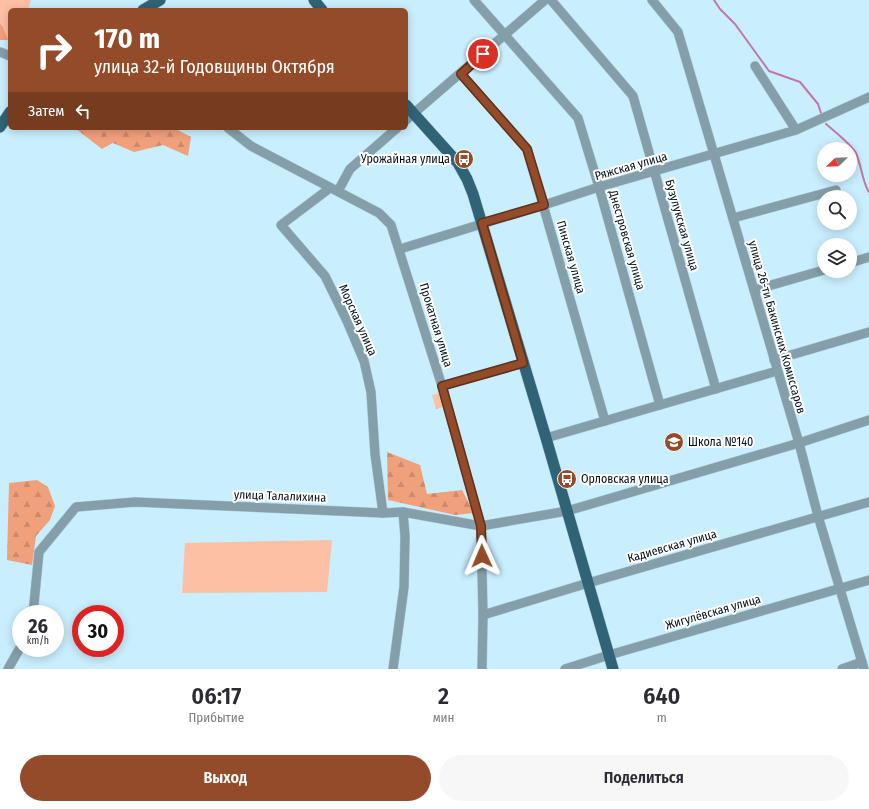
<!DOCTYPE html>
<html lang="ru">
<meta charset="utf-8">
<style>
:root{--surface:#fff;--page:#f7f7f7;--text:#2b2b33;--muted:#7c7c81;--accent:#934b29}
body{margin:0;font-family:"Fira Sans Condensed",sans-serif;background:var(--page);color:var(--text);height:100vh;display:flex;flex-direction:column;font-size:15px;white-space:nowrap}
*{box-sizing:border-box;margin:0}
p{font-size:13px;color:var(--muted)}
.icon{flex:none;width:22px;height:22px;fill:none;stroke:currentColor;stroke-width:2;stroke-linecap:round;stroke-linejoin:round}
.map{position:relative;height:669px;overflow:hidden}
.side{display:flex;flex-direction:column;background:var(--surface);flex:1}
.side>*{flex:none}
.banner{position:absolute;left:8px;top:8px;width:400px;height:122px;border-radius:6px;box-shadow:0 2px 10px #0003;background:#934b29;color:#fff;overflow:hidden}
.needle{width:26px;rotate:247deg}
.fabs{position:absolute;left:817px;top:142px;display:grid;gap:8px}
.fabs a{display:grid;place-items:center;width:40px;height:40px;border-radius:50%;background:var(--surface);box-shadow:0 2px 10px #0003;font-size:20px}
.speed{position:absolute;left:12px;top:605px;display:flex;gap:8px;font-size:20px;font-weight:700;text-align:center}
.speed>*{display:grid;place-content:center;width:52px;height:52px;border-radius:50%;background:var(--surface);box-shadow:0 2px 10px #0003;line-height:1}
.speed small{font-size:10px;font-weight:400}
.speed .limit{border:6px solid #d22;background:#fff;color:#111}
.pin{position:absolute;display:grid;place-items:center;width:34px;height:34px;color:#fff;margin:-17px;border:2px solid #fff;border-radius:50%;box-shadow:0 1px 4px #0007}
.me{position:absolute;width:44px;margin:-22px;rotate:359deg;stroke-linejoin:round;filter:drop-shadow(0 0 3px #0008)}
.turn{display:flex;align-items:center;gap:14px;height:84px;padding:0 20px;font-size:18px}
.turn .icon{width:52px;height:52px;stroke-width:2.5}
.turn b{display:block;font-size:28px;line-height:34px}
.then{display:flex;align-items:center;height:38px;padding:0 20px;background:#0003;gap:8px;font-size:15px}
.eta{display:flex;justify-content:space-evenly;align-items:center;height:68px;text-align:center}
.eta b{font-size:24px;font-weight:600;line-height:28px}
.primary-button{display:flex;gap:8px;margin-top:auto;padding:8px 20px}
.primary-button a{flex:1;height:46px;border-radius:24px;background:var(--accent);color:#fff;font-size:16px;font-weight:600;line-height:46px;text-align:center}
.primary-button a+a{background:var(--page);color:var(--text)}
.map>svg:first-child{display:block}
.green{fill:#fec0a5}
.forest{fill:url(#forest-firs)}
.park{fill:url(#park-crowns)}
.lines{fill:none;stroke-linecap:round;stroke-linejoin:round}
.stream{stroke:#c377a3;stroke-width:2}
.minor-casing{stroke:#a9cad9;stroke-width:10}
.major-casing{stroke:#a9cad9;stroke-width:12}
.minor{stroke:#859faa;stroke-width:9}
.major{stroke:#306376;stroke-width:11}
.route-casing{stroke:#60311b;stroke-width:10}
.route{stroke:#934b29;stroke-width:7}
.labels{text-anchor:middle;stroke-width:4;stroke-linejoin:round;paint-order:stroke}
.poi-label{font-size:12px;fill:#001019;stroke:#fff;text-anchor:start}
.street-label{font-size:12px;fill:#001019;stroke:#fff}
</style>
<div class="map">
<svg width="869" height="669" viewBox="0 0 869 669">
<defs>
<pattern id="forest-firs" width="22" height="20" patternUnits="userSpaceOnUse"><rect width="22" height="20" fill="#f1a07c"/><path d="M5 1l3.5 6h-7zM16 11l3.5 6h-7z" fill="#cd896b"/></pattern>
<pattern id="park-crowns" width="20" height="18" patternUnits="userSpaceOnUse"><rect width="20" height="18" fill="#fec0a5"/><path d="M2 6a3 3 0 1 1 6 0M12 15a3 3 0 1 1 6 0" fill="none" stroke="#d8a48d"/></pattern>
</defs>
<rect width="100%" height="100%" fill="#c9eefd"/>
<g class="green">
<path d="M 0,0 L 31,0 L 28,10 L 10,10 L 10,41 L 8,40 L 3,27 L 0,23 Z"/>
<path d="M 332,540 L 327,592 L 182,593 L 185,543 Z"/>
</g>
<g class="forest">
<path d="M 0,23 L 3,27 L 8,40 L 0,40 Z"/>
<path d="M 75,128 L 174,128 L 191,137 L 188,156 L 163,145 L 134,152 L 113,143 L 102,149 Z"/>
<path d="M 387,452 L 420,465 L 427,494 L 462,490 L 474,513 L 455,515 L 388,500 Z"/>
<path d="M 37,480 L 48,487 L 55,506 L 50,520 L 36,536 L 32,565 L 7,560 L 9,483 Z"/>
</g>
<path class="park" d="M 440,393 L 443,407 L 436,409 L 432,395 Z"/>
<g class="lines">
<g class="stream">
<path d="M 714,0 L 720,9 L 735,24 L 769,71 L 800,82 L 818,104 L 821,113"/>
<path d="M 826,124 C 833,130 853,146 856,153 C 861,164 863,184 869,192"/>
</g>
<defs>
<g id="minor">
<path d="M 474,0 L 578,118 L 599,187 L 660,405"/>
<path d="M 551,0 L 633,96 L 716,389"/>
<path d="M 652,0 L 678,32 L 799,443 L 818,516 L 864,669"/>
<path d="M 0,52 L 10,56"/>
<path d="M 461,74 L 527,149 L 605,421"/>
<path d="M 406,120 L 545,0"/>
<path d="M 228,128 L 251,146 L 379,213 L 391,225 L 442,386 L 481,526 L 483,615 L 482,669"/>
<path d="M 796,130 L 869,97"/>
<path d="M 330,188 L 281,225 L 325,276 L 347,321 L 364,361 L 371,392 L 375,454 L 383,513"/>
<path d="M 338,191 L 350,169 L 397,128"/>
<path d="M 733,218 L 836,190"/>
<path d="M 400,249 L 544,205 L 599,187 L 796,130 L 755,66"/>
<path d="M 850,263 L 869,257"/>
<path d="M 754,290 L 824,270"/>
<path d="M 774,360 L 869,332"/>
<path d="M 442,386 L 523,363"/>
<path d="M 546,438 L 777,371"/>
<path d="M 33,614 L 39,552 L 76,507 L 135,502 L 383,513 L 403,512 L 481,526 L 567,511 L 799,443 L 869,420"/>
<path d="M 483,615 L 588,583 L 869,502"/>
<path d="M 8,669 L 21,646"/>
<path d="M 393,669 L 404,587 L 405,536 L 403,512"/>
<path d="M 565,669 L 609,655 L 869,580"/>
<path d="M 842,669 L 862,662"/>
</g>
<g id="major">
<path d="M 314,0 L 322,10"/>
<path d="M 143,10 L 160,0"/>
<path d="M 406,105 L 458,163 L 467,179 L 473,194 L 546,438 L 613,669"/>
<path d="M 0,127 L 10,112"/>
</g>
</defs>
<use href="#minor" class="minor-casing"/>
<use href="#major" class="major-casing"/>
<use href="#minor" class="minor"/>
<use href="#major" class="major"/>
</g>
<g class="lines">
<defs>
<path id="route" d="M 482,556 L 481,526 L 442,386 L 523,363 L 482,223 L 544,205 L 527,149 L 461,74 L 483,54"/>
</defs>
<use href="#route" class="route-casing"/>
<use href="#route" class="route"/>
</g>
<defs>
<symbol id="bus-disc" viewBox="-11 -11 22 22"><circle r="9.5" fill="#934b29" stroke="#fff"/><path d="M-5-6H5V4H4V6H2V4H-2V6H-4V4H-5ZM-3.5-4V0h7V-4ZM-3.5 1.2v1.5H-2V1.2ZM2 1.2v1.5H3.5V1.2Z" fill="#fff"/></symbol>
<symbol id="school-disc" viewBox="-11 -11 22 22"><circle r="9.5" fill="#934b29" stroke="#fff"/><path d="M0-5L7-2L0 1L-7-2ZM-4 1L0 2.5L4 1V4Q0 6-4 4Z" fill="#fff"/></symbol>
</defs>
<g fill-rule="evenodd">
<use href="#bus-disc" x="453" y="148" width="22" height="22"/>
<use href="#school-disc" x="663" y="431" width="22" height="22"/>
<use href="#bus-disc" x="556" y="468" width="22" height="22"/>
</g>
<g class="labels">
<g class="poi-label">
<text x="450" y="163" text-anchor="end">Урожайная улица</text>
<text x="688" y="446">Школа №140</text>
<text x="581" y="483">Орловская улица</text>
</g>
<g class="street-label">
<text transform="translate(631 166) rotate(-16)" y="4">Ряжская улица</text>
<text transform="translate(682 225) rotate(74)" y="4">Бузулукская улица</text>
<text transform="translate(627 240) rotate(74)" y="4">Днестровская улица</text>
<text transform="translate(571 257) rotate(74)" y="4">Пинская улица</text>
<text transform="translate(358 320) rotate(66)" y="4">Морская улица</text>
<text transform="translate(436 325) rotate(73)" y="4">Прокатная улица</text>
<text transform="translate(777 327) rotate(74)" y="4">улица 26-ти Бакинских Комиссаров</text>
<text transform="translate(280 496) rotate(2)" y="4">улица Талалихина</text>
<text transform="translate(672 546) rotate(-16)" y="4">Кадиевская улица</text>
<text transform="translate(713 612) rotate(-16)" y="4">Жигулёвская улица</text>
</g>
</g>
</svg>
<div class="fabs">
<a><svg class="needle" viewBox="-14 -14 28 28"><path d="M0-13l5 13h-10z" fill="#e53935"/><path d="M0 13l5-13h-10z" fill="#7c7c81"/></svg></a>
<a><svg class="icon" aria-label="search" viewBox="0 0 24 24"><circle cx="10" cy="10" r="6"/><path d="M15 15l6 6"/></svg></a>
<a><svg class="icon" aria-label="layers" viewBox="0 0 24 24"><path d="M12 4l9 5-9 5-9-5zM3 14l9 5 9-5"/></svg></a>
</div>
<div class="speed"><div>26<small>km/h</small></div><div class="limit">30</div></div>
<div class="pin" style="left:483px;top:54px;background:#d93025"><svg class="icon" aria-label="arrive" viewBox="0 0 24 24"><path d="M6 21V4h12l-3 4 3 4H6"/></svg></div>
<svg class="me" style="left:482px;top:556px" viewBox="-20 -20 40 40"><path d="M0-17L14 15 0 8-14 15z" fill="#934b29" stroke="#fff" stroke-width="4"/></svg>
<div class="banner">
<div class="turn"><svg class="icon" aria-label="right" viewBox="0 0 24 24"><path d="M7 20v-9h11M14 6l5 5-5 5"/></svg><div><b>170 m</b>улица 32-й Годовщины Октября</div></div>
<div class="then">Затем<svg class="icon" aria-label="left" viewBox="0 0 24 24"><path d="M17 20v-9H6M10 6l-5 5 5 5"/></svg></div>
</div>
</div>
<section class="side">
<div class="eta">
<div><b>06:17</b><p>Прибытие</p></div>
<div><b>2</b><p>мин</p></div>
<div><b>640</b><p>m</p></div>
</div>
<div class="primary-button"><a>Выход</a><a>Поделиться</a></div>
</section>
